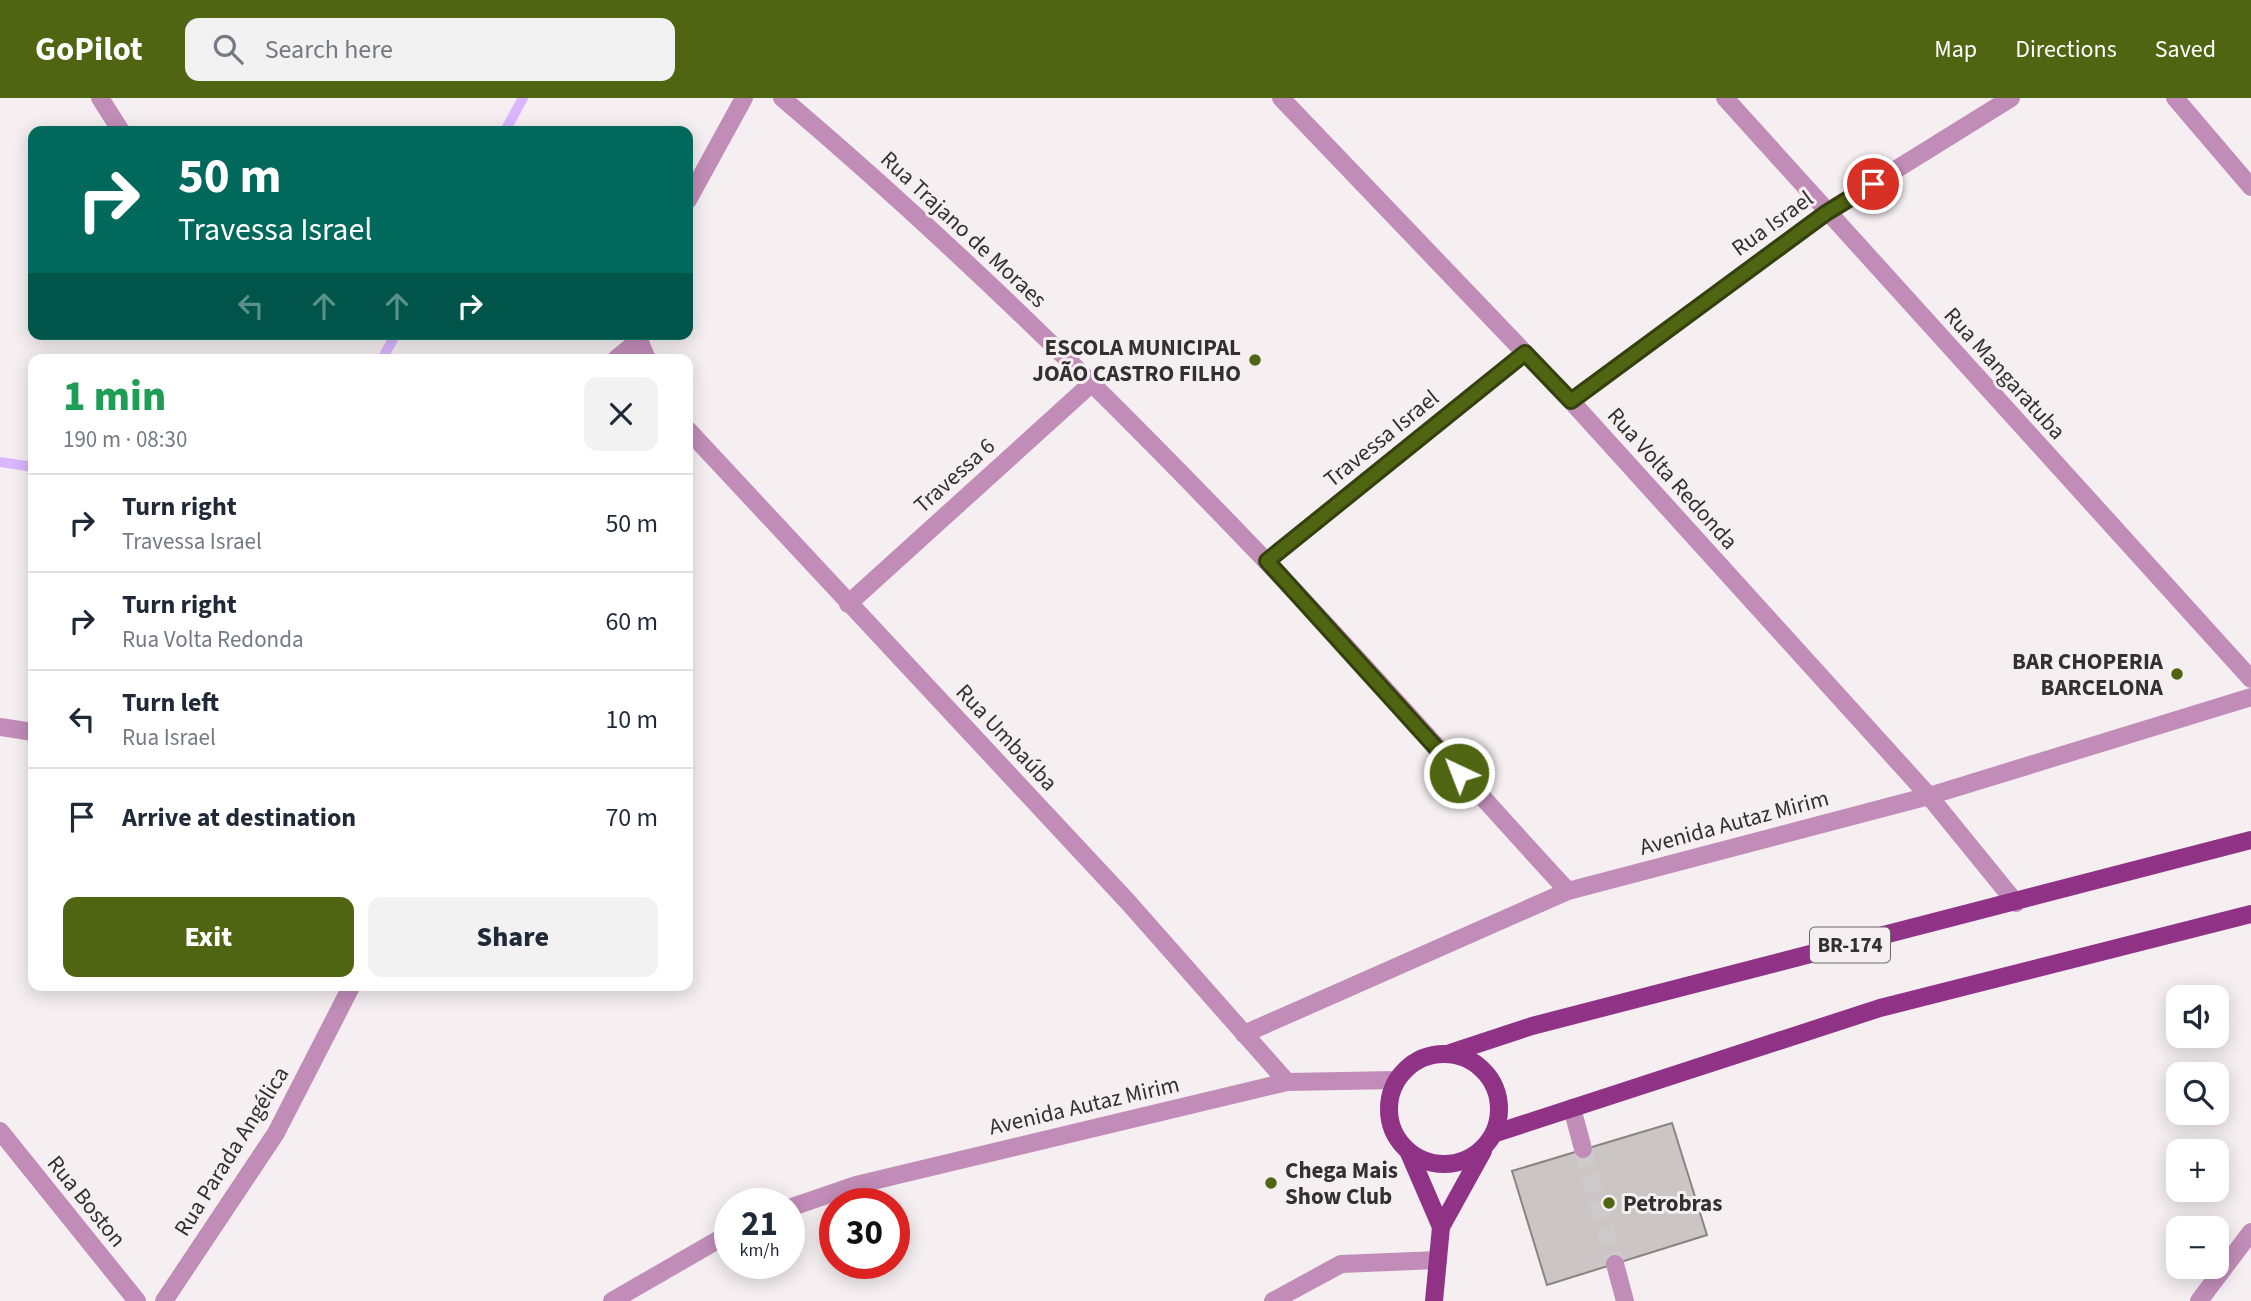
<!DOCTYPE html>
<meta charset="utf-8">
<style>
:root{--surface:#fff;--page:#f2f2f3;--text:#1f2937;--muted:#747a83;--line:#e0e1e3;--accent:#4f6512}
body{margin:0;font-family:"Source Sans 3",sans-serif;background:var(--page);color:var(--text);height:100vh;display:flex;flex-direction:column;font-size:26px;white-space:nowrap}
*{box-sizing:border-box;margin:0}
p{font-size:23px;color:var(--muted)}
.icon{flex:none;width:38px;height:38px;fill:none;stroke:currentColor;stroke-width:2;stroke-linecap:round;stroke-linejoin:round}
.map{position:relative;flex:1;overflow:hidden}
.details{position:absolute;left:28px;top:256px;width:665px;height:637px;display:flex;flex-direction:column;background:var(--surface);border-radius:14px;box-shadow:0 4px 18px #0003}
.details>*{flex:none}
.banner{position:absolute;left:28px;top:28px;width:665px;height:214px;border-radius:14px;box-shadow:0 4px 18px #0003;background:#00695c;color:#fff;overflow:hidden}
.buttons{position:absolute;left:2166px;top:887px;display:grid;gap:14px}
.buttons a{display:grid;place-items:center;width:63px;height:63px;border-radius:14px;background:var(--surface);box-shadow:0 4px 18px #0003;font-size:35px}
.speed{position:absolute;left:714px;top:1090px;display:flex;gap:14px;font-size:35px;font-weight:700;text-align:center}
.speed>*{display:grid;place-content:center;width:91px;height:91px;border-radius:50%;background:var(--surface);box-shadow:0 4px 18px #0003;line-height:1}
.speed small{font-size:18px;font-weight:400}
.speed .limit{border:10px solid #d22;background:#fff;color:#111}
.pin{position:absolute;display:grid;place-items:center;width:60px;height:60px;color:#fff;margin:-30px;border:4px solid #fff;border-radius:50%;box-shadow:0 2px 7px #0007}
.me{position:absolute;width:77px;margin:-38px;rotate:317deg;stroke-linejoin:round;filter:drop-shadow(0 0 5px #0008)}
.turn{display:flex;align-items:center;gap:24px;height:147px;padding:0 35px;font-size:32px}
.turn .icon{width:91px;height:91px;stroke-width:2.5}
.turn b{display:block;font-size:49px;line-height:60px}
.lanes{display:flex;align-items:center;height:66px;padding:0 35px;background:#0003;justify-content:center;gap:35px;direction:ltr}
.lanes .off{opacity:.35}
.round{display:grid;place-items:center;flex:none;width:74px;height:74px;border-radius:14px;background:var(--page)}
.summary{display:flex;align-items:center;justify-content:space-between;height:119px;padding:0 35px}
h1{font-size:42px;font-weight:800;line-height:52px;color:#1e9e55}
.primary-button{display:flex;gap:14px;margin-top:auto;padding:14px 35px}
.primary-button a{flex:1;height:80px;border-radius:14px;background:var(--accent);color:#fff;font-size:28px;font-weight:800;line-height:80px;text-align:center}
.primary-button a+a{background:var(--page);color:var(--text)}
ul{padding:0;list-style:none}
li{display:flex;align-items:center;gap:21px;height:98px;padding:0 35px;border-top:2px solid var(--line)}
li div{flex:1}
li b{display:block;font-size:26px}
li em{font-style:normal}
header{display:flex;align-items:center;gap:42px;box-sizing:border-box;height:98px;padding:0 35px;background:var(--accent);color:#fff}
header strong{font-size:33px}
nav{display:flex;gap:38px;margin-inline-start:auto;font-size:24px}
.search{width:490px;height:63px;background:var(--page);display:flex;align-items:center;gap:18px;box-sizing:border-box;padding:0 24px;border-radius:14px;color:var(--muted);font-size:26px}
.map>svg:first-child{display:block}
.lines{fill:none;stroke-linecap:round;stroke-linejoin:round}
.stream{stroke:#d9b6fd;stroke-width:10}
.building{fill:#cbc6c5;stroke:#898483;stroke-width:2}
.minor-tunnel{stroke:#cec9ca;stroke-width:18;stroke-dasharray:18 9;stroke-linecap:butt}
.minor{stroke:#c18db8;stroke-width:18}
.major{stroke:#903286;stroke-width:18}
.route-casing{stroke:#33420c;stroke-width:18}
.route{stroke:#4f6512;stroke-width:12}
.poi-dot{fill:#4f6512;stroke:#f5eff1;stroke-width:2.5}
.labels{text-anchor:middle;stroke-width:6;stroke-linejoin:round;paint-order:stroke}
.shield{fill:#f5eff1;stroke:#6c696a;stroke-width:2}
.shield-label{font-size:21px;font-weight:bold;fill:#323030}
.street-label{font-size:23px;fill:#323030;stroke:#f5eff1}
.poi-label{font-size:23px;font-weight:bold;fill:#323030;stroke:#f5eff1;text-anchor:end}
</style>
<header>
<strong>GoPilot</strong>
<div class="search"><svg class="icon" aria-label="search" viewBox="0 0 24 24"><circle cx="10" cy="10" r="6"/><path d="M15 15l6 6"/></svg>Search here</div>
<nav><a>Map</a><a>Directions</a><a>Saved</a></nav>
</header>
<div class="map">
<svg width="2251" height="1203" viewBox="0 0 2251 1203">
<rect width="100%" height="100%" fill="#f5eff1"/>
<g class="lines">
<g class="stream">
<path d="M 505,33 L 523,0"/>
<path d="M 382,261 L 396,236"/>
<path d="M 0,364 L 33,369"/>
</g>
</g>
<path class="building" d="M 1672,1025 L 1707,1137 L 1547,1187 L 1512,1073 Z"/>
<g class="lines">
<path class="minor-tunnel" d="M 1583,1051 L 1615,1166"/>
<g class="minor">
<path d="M 100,0 L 121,33"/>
<path d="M 782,0 C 952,144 1111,301 1265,462 C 1368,569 1466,683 1568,793"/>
<path d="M 1281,0 L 1571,303 L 1929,698 L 2016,805"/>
<path d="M 1725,0 L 2251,581"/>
<path d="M 2175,0 L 2251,89"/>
<path d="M 688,102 L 744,0"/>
<path d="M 639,242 L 647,261"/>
<path d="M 616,261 L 639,242"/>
<path d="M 1571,303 L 1826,115 L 2011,0"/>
<path d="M 688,332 L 1128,804 L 1287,984"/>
<path d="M 1267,463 L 1525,255"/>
<path d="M 848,506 L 1092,285"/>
<path d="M 0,629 L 33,634"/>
<path d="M 1244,936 L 1568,793 L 1929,698 L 2251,599"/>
<path d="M 1572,1010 L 1583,1051"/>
<path d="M 0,1033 L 137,1203"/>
<path d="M 789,1110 L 856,1087 L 1287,984 L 1396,982"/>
<path d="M 1615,1166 L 1625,1203"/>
<path d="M 164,1203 L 276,1035 L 352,887"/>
<path d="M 612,1203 L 730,1135"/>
<path d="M 1273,1203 L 1341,1166 L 1438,1162"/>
<path d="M 2199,1203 L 2251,1134"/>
</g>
<g class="major">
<path d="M 1450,955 L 1532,928 L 2251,742"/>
<circle cx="1444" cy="1011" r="55"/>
<path d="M 1496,1035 L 1880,910 L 2251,816"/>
<path d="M 1409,1055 L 1441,1129"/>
<path d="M 1434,1203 L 1441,1129 L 1483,1053"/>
</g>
</g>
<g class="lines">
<defs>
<path id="route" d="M 1459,675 L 1267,463 L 1525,255 L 1571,303 L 1826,115 L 1873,86"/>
</defs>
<use href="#route" class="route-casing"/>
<use href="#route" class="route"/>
</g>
<g class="poi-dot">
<circle cx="1255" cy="262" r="7"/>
<circle cx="2177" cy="576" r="7"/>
<circle cx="1271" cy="1085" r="7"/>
<circle cx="1609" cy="1105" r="7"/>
</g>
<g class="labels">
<rect class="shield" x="1810" y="829.5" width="80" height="35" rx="5"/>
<g class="shield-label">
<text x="1850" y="854">BR-174</text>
</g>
<g class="street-label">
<text transform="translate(1772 125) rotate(-36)" y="8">Rua Israel</text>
<text transform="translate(964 131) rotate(43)" y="8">Rua Trajano de Moraes</text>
<text transform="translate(2005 275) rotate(48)" y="8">Rua Mangaratuba</text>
<text transform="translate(1381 340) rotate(-39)" y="8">Travessa Israel</text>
<text transform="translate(954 377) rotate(-42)" y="8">Travessa 6</text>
<text transform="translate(1673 380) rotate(48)" y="8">Rua Volta Redonda</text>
<text transform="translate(1007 639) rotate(47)" y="8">Rua Umbaúba</text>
<text transform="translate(1734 724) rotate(-15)" y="8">Avenida Autaz Mirim</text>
<text transform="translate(1084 1007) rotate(-13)" y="8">Avenida Autaz Mirim</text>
<text transform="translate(231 1053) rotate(-58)" y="8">Rua Parada Angélica</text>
<text transform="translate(87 1103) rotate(51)" y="8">Rua Boston</text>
</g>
<g class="poi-label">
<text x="1241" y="257">ESCOLA MUNICIPAL<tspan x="1241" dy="26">JOÃO CASTRO FILHO</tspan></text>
<text x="2163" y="571">BAR CHOPERIA<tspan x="2163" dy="26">BARCELONA</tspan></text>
<text x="1285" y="1080" text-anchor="start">Chega Mais<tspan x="1285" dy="26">Show Club</tspan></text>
<text x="1623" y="1113" text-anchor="start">Petrobras</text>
</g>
</g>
</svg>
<div class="buttons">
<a><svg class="icon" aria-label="sound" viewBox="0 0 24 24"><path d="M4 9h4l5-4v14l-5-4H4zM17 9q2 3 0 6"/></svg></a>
<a><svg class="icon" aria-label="search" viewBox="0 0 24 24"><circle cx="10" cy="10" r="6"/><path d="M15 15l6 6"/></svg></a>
<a>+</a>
<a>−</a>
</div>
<div class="speed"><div>21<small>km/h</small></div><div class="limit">30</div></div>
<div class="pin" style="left:1873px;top:86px;background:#d93025"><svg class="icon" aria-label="arrive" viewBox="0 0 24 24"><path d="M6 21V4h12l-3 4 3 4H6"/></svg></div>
<svg class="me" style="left:1459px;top:675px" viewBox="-20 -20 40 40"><circle r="17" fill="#4f6512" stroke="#fff" stroke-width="3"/><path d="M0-11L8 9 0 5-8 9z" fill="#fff"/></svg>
<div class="banner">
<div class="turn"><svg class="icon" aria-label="right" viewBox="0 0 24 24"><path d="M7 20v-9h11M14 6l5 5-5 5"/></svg><div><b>50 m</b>Travessa Israel</div></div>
<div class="lanes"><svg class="icon off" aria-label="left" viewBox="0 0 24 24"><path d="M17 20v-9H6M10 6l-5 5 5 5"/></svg><svg class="icon off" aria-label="ahead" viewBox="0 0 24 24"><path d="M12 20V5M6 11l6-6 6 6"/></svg><svg class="icon off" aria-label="ahead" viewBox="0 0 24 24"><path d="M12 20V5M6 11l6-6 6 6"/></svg><svg class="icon" aria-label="right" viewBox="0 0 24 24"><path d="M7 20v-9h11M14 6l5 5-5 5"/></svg></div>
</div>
<section class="details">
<div class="summary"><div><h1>1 min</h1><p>190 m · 08:30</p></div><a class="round"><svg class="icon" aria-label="close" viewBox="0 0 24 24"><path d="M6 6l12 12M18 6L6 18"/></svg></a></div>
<ul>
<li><svg class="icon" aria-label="right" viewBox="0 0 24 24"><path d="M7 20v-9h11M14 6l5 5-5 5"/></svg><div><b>Turn right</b><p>Travessa Israel</p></div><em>50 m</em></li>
<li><svg class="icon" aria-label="right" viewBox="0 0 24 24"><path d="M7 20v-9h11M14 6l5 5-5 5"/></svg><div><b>Turn right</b><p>Rua Volta Redonda</p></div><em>60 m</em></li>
<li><svg class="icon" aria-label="left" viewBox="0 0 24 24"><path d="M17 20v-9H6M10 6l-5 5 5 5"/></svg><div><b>Turn left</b><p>Rua Israel</p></div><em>10 m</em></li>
<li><svg class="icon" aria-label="arrive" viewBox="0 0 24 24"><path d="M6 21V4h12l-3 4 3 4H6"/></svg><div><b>Arrive at destination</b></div><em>70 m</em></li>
</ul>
<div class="primary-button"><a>Exit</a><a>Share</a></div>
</section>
</div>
